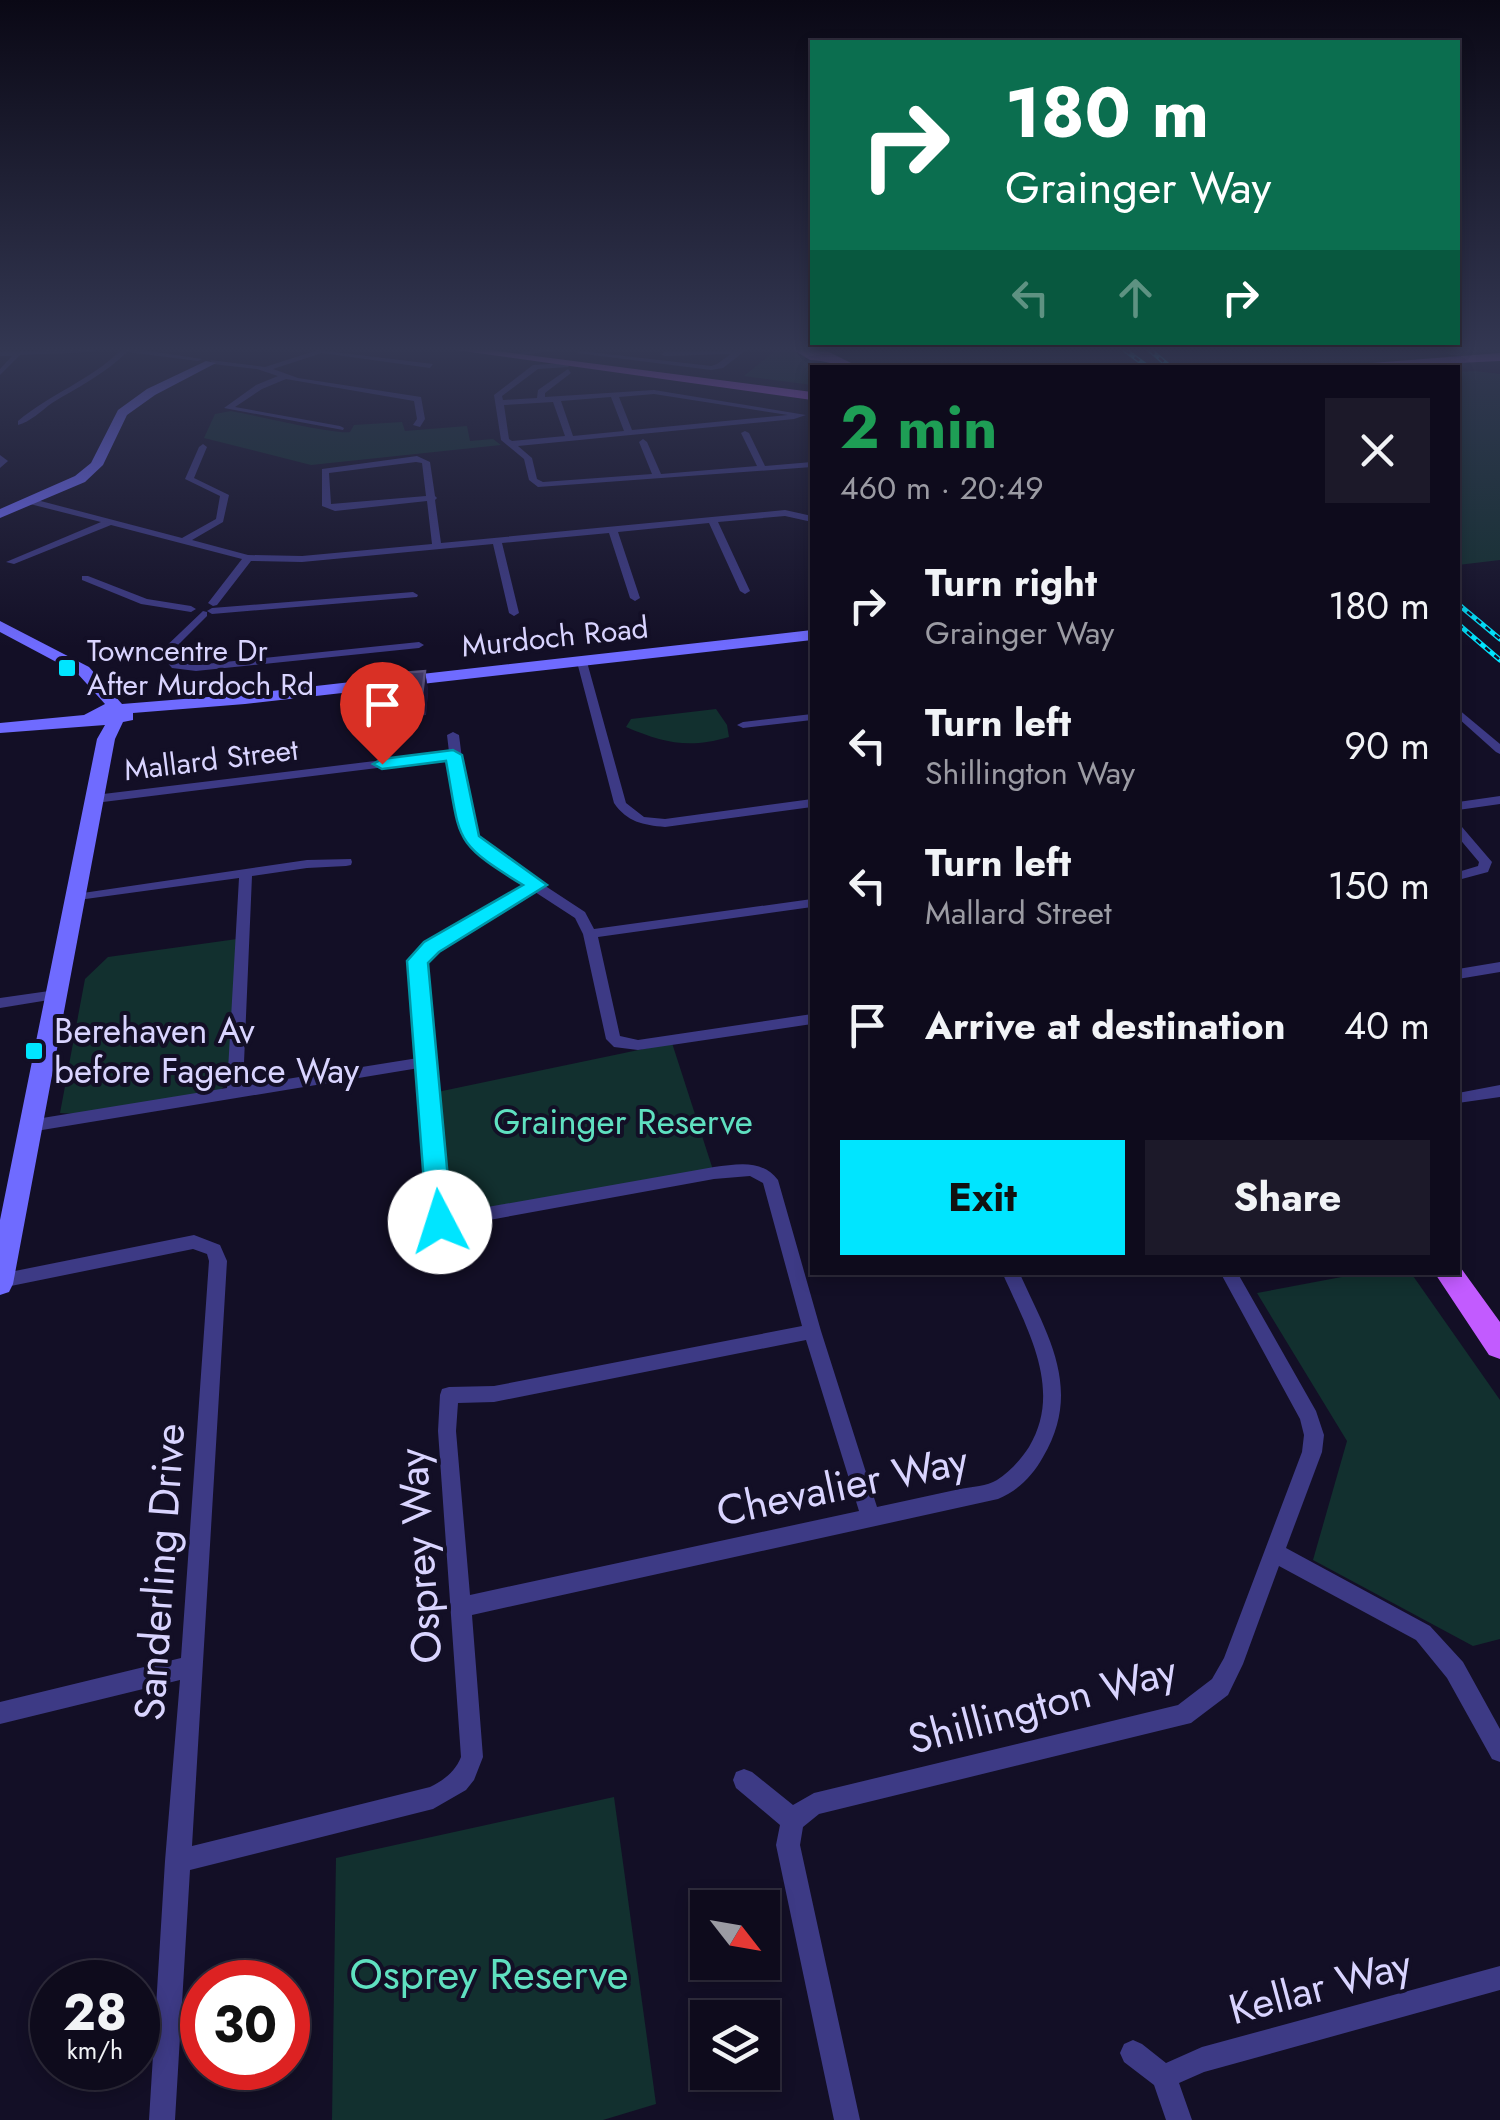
<!DOCTYPE html>
<meta charset="utf-8">
<style>
:root{--surface:#0e0b1c;--page:#1c1929;--text:#f1f3f6;--muted:#9b9ba3;--line:#2e2b3b;--accent:#00e5ff}
body{margin:0;font-family:Jost,sans-serif;background:var(--page);color:var(--text);height:100vh;display:flex;flex-direction:column;font-size:38px;white-space:nowrap}
*{box-sizing:border-box;margin:0}
p{font-size:32px;color:var(--muted)}
.icon{flex:none;width:55px;height:55px;fill:none;stroke:currentColor;stroke-width:2;stroke-linecap:round;stroke-linejoin:round}
.map{position:relative;flex:1;overflow:hidden}
.drawer{position:absolute;left:810px;top:365px;width:650px;height:910px;display:flex;flex-direction:column;background:var(--surface);border-radius:0px;box-shadow:0 5px 15px #0003,0 0 0 2px var(--line)}
.drawer>*{flex:none}
.banner{position:absolute;left:810px;top:40px;width:650px;height:305px;border-radius:0px;box-shadow:0 5px 15px #0003,0 0 0 2px var(--line);background:#0b6e4f;color:#fff;overflow:hidden}
.needle{width:65px;rotate:121deg}
.buttons{position:absolute;left:690px;top:1890px;display:grid;gap:20px}
.buttons a{display:grid;place-items:center;width:90px;height:90px;border-radius:0px;background:var(--surface);box-shadow:0 5px 15px #0003,0 0 0 2px var(--line);font-size:50px}
.speed{position:absolute;left:30px;top:1960px;display:flex;gap:20px;font-size:50px;font-weight:700;text-align:center}
.speed>*{display:grid;place-content:center;width:130px;height:130px;border-radius:50%;background:var(--surface);box-shadow:0 5px 15px #0003,0 0 0 2px var(--line);line-height:1}
.speed small{font-size:25px;font-weight:400}
.speed .limit{border:15px solid #d22;background:#fff;color:#111}
.pin{position:absolute;display:grid;place-items:center;width:85px;height:85px;color:#fff;margin:-102px -42px;border-radius:50% 50% 50% 0;rotate:-45deg;box-shadow:0 0 10px #0007}
.pin .icon{rotate:45deg}
.me{position:absolute;width:110px;margin:-55px;rotate:355deg;stroke-linejoin:round;filter:drop-shadow(0 0 8px #0008)}
.turn{display:flex;align-items:center;gap:35px;height:210px;padding:0 30px;font-size:45px}
.turn .icon{width:130px;height:130px;stroke-width:2.5}
.turn b{display:block;font-size:70px;line-height:85px}
.lanes{display:flex;align-items:center;height:95px;padding:0 30px;background:#0003;justify-content:center;gap:50px;direction:ltr}
.lanes .off{opacity:.35}
.round{display:grid;place-items:center;flex:none;width:105px;height:105px;border-radius:0px;background:var(--page)}
.overview{display:flex;align-items:center;justify-content:space-between;height:170px;padding:0 30px}
h1{font-size:60px;font-weight:700;line-height:75px;color:#1e9e55}
.action{display:flex;gap:20px;margin-top:auto;padding:20px 30px}
.action a{flex:1;height:115px;border-radius:0px;background:var(--accent);color:#111;font-size:40px;font-weight:700;line-height:115px;text-align:center}
.action a+a{background:var(--page);color:var(--text)}
ul{padding:0;list-style:none}
li{display:flex;align-items:center;gap:30px;height:140px;padding:0 30px}
li div{flex:1}
li b{display:block;font-size:38px}
li em{font-style:normal}
.map>svg:first-child{display:block}
.green{fill:#12302f}
.lines{fill:none;stroke-linecap:round;stroke-linejoin:round}
.street{fill:#3d3a85;fill-rule:evenodd}
.secondary{fill:#6f6bff;fill-rule:evenodd}
.primary{fill:#c25bff;fill-rule:evenodd}
.rail-casing{stroke:#00e5ff;stroke-width:5}
.rail{stroke:#130f26;stroke-width:2.5;stroke-dasharray:6;stroke-linecap:butt}
.wall{fill:#312854}
.shaded-wall{fill:#1d163a}
.building{fill:#433a66;stroke:#5a527e;stroke-width:2.5}
.route{fill:#00e5ff;stroke:#0095a6;stroke-width:2.5}
.poi-dot{fill:#00e5ff;stroke:#130f26;stroke-width:4}
.labels{text-anchor:middle;stroke-width:8;stroke-linejoin:round;paint-order:stroke}
.far-street-label{font-size:30px;fill:#d9d4ff;stroke:#130f26}
.far-poi-label{font-size:30px;fill:#d9d4ff;stroke:#130f26;text-anchor:start}
.poi-label{font-size:35px;fill:#d9d4ff;stroke:#130f26;text-anchor:start}
.park-label{font-size:35px;fill:#5fe0c0;stroke:#130f26}
.near-street-label{font-size:42px;fill:#d9d4ff;stroke:#130f26}
.near-park-label{font-size:42px;fill:#5fe0c0;stroke:#130f26}
</style>
<div class="map">
<svg width="1500" height="2120" viewBox="0 0 1500 2120">
<rect width="100%" height="100%" fill="#130f26"/>
<g class="green">
<path d="M 776,350 L 789,350 L 821,367 L 812,368 L 812,385 L 744,376 Z"/>
<path d="M 1475,371 L 1500,374 L 1500,560 L 1458,565 L 1458,372 Z"/>
<path d="M 231,411 C 253,415 336,435 350,432 L 354,425 L 402,422 L 405,431 L 467,426 L 470,441 L 493,439 L 501,445 L 311,465 L 204,438 L 215,414 Z"/>
<path d="M 716,709 L 727,725 L 729,737 C 688,749 664,743 626,727 L 631,719 Z"/>
<path d="M 237,939 L 230,1081 L 216,1094 L 76,1114 L 60,1113 L 85,979 L 108,957 Z"/>
<path d="M 672,1043 L 714,1173 L 440,1222 L 428,1094 Z"/>
<path d="M 1368,1272 L 1411,1273 L 1500,1400 L 1500,1639 L 1473,1646 L 1313,1560 L 1347,1441 L 1257,1293 Z"/>
<path d="M 614,1797 L 656,2104 L 603,2120 L 332,2120 L 336,1858 Z"/>
</g>
<g class="lines">
<g class="street">
<path d="M 46,350 L 97,350 L 93,352 L 20,355 L 0,375 L 0,369 L 12,356 L 0,356 L 0,352 Z"/>
<path d="M 121,350 L 143,350 L 202,359 L 198,361 L 127,352 C 105,374 78,387 52,403 C 41,411 30,422 18,425 L 18,421 C 50,394 91,380 121,350 Z"/>
<path d="M 318,350 L 433,364 L 430,368 L 322,353 L 273,369 L 298,378 L 421,397 L 425,419 L 420,427 L 413,425 L 417,419 L 414,401 L 286,379 L 262,389 L 235,407 L 340,426 L 344,428 L 343,430 L 224,408 L 256,385 L 278,376 L 257,369 L 213,364 L 210,360 L 265,367 Z"/>
<path d="M 533,350 L 558,350 L 523,355 L 519,353 Z"/>
<path d="M 746,350 L 723,368 L 711,370 L 577,353 L 581,351 L 711,366 L 717,364 L 731,354 L 665,356 L 661,354 L 665,352 Z"/>
<path d="M 566,363 L 569,367 L 538,369 L 502,396 L 503,400 L 537,398 L 538,390 L 568,369 L 571,373 L 545,393 L 545,397 L 654,390 L 806,415 L 794,419 L 518,446 L 532,458 L 537,479 L 543,482 L 652,474 L 639,442 L 643,439 L 647,442 L 661,474 L 757,466 L 741,433 L 745,431 L 749,433 L 765,466 L 812,462 L 812,467 L 538,487 L 529,480 L 524,459 L 501,440 L 494,395 L 533,365 ZM 654,394 L 788,415 L 632,430 L 619,397 ZM 611,397 L 624,431 L 573,436 L 561,401 ZM 553,402 L 565,436 L 512,441 L 509,439 L 504,405 Z"/>
<path d="M 203,444 L 207,447 L 194,478 L 229,495 L 223,522 L 192,540 L 248,555 L 302,556 L 432,544 L 427,501 L 335,511 L 322,506 L 322,469 L 417,456 L 430,462 L 435,496 L 437,498 L 435,500 L 441,543 L 785,510 L 812,516 L 812,522 L 785,516 L 718,522 L 750,591 L 745,594 L 740,591 L 709,523 L 618,532 L 640,598 L 635,601 L 630,598 L 609,533 L 502,543 L 519,613 L 514,616 L 509,613 L 493,544 L 302,562 L 251,561 L 217,605 L 213,606 L 208,603 L 242,559 L 111,525 L 14,564 L 6,562 L 101,522 L 30,504 L 28,502 L 33,499 L 182,538 L 216,519 L 220,496 L 185,479 L 199,447 ZM 416,462 L 422,463 L 426,496 L 331,504 L 329,473 Z"/>
<path d="M 0,455 L 8,461 L 0,468 Z"/>
<path d="M 82,576 L 88,576 L 147,599 L 191,606 L 196,609 L 191,612 L 141,604 L 82,580 Z"/>
<path d="M 413,592 L 418,595 L 417,597 L 212,614 L 207,611 L 212,608 Z"/>
<path d="M 203,611 L 207,612 L 207,616 L 170,653 L 179,663 L 196,665 L 419,642 L 424,645 L 419,648 L 196,671 L 172,668 L 159,653 Z"/>
<path d="M 582,659 L 587,662 L 626,803 L 644,817 L 665,819 L 812,799 L 812,807 L 665,827 C 643,825 627,822 614,803 L 577,662 Z"/>
<path d="M 1458,709 L 1500,744 L 1500,754 L 1496,752 L 1458,718 Z"/>
<path d="M 812,714 L 812,720 L 743,728 L 737,725 L 743,722 Z"/>
<path d="M 453,732 L 459,735 L 471,829 L 489,849 L 585,912 L 594,929 L 812,899 L 812,907 L 598,937 L 620,1036 L 638,1040 L 812,1014 L 812,1024 L 638,1050 L 614,1047 L 606,1039 L 583,934 L 575,918 L 535,892 L 437,950 L 424,962 L 448,1214 L 714,1167 C 738,1164 762,1159 778,1180 L 821,1331 L 877,1507 C 905,1501 932,1495 960,1489 C 972,1487 987,1486 997,1480 C 1010,1472 1021,1459 1029,1447 C 1064,1389 1026,1327 1002,1272 L 1019,1272 C 1048,1336 1083,1389 1043,1457 C 1033,1475 1018,1491 998,1499 L 472,1615 L 483,1757 L 474,1780 L 466,1790 L 433,1809 L 190,1870 L 175,2120 L 149,2120 L 165,1861 L 180,1680 L 0,1724 L 0,1702 L 181,1658 L 209,1261 L 207,1254 L 193,1249 L 1,1288 L 0,1274 L 194,1235 L 220,1245 L 227,1261 L 192,1846 L 430,1787 C 444,1780 455,1772 461,1757 L 438,1431 L 440,1395 L 442,1389 L 449,1387 L 494,1386 L 802,1326 L 763,1183 L 750,1176 L 714,1179 L 440,1229 L 434,1227 L 432,1222 L 419,1068 L 30,1132 L 24,1130 L 22,1126 L 24,1122 L 30,1120 L 227,1088 L 239,878 L 71,901 L 69,898 L 76,894 L 307,860 L 351,859 L 352,862 L 351,865 L 346,866 L 307,868 L 252,876 L 243,1086 L 418,1058 L 410,961 L 427,944 L 526,886 L 479,855 L 459,830 L 450,759 L 95,803 L 89,799 L 95,795 L 449,752 L 447,735 ZM 806,1340 L 859,1511 L 470,1595 L 456,1431 L 458,1403 L 494,1402 Z"/>
<path d="M 1500,796 L 1500,804 L 1458,810 L 1458,802 Z"/>
<path d="M 1458,826 L 1462,827 L 1492,862 L 1488,872 L 1458,880 L 1458,872 L 1478,866 L 1479,862 L 1458,837 Z"/>
<path d="M 1500,962 L 1500,972 L 1458,979 L 1458,969 Z"/>
<path d="M 56,990 L 63,995 L 61,998 L 0,1008 L 0,998 Z"/>
<path d="M 1500,1085 L 1500,1097 L 1458,1103 L 1458,1093 Z"/>
<path d="M 1220,1272 L 1237,1272 L 1316,1411 L 1324,1435 L 1322,1452 L 1286,1548 L 1430,1626 L 1463,1662 L 1500,1729 L 1500,1762 L 1492,1759 L 1447,1678 L 1416,1640 L 1279,1566 L 1243,1664 L 1228,1695 L 1191,1723 L 819,1814 L 803,1827 L 800,1845 L 860,2120 L 834,2120 L 776,1845 L 780,1825 L 736,1788 L 733,1780 L 736,1772 L 744,1769 L 752,1772 L 793,1805 L 814,1793 L 1178,1705 L 1212,1679 L 1224,1658 L 1302,1452 L 1304,1435 L 1300,1419 Z"/>
<path d="M 1500,1966 L 1500,1990 L 1204,2072 L 1179,2083 L 1192,2120 L 1166,2120 L 1154,2085 L 1124,2062 L 1120,2053 L 1124,2044 L 1133,2040 L 1142,2044 L 1166,2063 L 1202,2047 Z"/>
</g>
<g class="secondary">
<path d="M 206,361 L 216,363 L 155,395 L 127,415 L 103,465 L 85,482 L 0,518 L 0,509 L 75,476 L 91,463 L 118,410 L 147,389 Z"/>
<path d="M 0,621 L 89,667 L 122,704 L 245,694 L 812,630 L 812,640 L 245,704 L 133,713 L 133,720 L 123,722 L 115,739 L 13,1284 L 9,1292 L 0,1295 L 0,1220 L 97,739 L 105,725 L 0,733 L 0,723 L 84,715 L 105,704 L 77,673 L 0,632 Z"/>
</g>
<g class="primary">
<path d="M 456,350 L 489,350 L 812,392 L 812,400 Z"/>
<path d="M 794,350 L 827,351 L 861,368 C 842,368 826,360 810,360 Z"/>
<path d="M 1500,353 L 1500,361 L 1353,368 L 1359,364 Z"/>
<path d="M 1458,1264 L 1500,1322 L 1500,1359 L 1489,1355 L 1434,1272 L 1458,1272 Z"/>
</g>
<defs>
<g id="rail">
<path d="M 1125,350 L 1149,368"/>
<path d="M 1150,350 L 1171,368"/>
<path d="M 1458,604 L 1500,639"/>
<path d="M 1458,624 L 1500,660"/>
</g>
</defs>
<use href="#rail" class="rail-casing"/>
<use href="#rail" class="rail"/>
</g>
<path class="wall" d="M 425,671 L 428,691 L 426,715 L 380,719 L 376,699 Z"/>
<path class="shaded-wall" d="M 425,671 L 428,691 L 426,715 L 422,695 Z"/>
<path class="building" d="M 425,671 L 422,695 L 376,699 L 376,675 Z"/>
<linearGradient id="sky" x2="0" y2="1"><stop stop-color="#0a0815"/><stop offset="0.54" stop-color="#333752"/><stop offset="1" stop-color="#333752" stop-opacity="0"/></linearGradient>
<rect width="1500" height="647" fill="url(#sky)"/>
<path class="route" d="M 453,750 L 462,755 L 479,836 L 547,885 L 439,952 L 428,963 L 452,1222 L 448,1229 L 431,1229 L 427,1222 L 407,961 L 424,942 L 523,885 C 451,841 461,841 446,761 L 382,769 L 373,764 L 382,759 Z"/>
<g class="poi-dot">
<rect x="57" y="658" width="20" height="20" rx="5"/>
<rect x="24" y="1041" width="20" height="20" rx="5"/>
</g>
<g class="labels">
<g class="far-street-label">
<text transform="translate(555 637) rotate(-6)" y="10">Murdoch Road</text>
<text transform="translate(211 760) rotate(-7)" y="10">Mallard Street</text>
</g>
<g class="far-poi-label">
<text x="87" y="661">Towncentre Dr<tspan x="87" dy="34">After Murdoch Rd</tspan></text>
</g>
<g class="poi-label">
<text x="54" y="1043">Berehaven Av<tspan x="54" dy="40">before Fagence Way</tspan></text>
</g>
<g class="park-label">
<text x="623" y="1134">Grainger Reserve</text>
</g>
<g class="near-street-label">
<text transform="translate(842 1485) rotate(-12)" y="15">Chevalier Way</text>
<text transform="translate(419 1556) rotate(-94)" y="15">Osprey Way</text>
<text transform="translate(159 1572) rotate(-86)" y="15">Sanderling Drive</text>
<text transform="translate(1042 1704) rotate(-15)" y="15">Shillington Way</text>
<text transform="translate(1320 1986) rotate(-15)" y="15">Kellar Way</text>
</g>
<g class="near-park-label">
<text x="489" y="1989">Osprey Reserve</text>
</g>
</g>
</svg>
<div class="buttons">
<a><svg class="needle" viewBox="-14 -14 28 28"><path d="M0-13l5 13h-10z" fill="#e53935"/><path d="M0 13l5-13h-10z" fill="#9b9ba3"/></svg></a>
<a><svg class="icon" aria-label="layers" viewBox="0 0 24 24"><path d="M12 4l9 5-9 5-9-5zM3 14l9 5 9-5"/></svg></a>
</div>
<div class="speed"><div>28<small>km/h</small></div><div class="limit">30</div></div>
<div class="pin" style="left:382px;top:764px;background:#d93025"><svg class="icon" aria-label="arrive" viewBox="0 0 24 24"><path d="M6 21V4h12l-3 4 3 4H6"/></svg></div>
<svg class="me" style="left:440px;top:1222px" viewBox="-20 -20 40 40"><circle r="19" fill="#fff"/><path d="M0-13L10 11 0 6-10 11z" fill="#00e5ff"/></svg>
<div class="banner">
<div class="turn"><svg class="icon" aria-label="right" viewBox="0 0 24 24"><path d="M7 20v-9h11M14 6l5 5-5 5"/></svg><div><b>180 m</b>Grainger Way</div></div>
<div class="lanes"><svg class="icon off" aria-label="left" viewBox="0 0 24 24"><path d="M17 20v-9H6M10 6l-5 5 5 5"/></svg><svg class="icon off" aria-label="ahead" viewBox="0 0 24 24"><path d="M12 20V5M6 11l6-6 6 6"/></svg><svg class="icon" aria-label="right" viewBox="0 0 24 24"><path d="M7 20v-9h11M14 6l5 5-5 5"/></svg></div>
</div>
<section class="drawer">
<div class="overview"><div><h1>2 min</h1><p>460 m · 20:49</p></div><a class="round"><svg class="icon" aria-label="close" viewBox="0 0 24 24"><path d="M6 6l12 12M18 6L6 18"/></svg></a></div>
<ul>
<li><svg class="icon" aria-label="right" viewBox="0 0 24 24"><path d="M7 20v-9h11M14 6l5 5-5 5"/></svg><div><b>Turn right</b><p>Grainger Way</p></div><em>180 m</em></li>
<li><svg class="icon" aria-label="left" viewBox="0 0 24 24"><path d="M17 20v-9H6M10 6l-5 5 5 5"/></svg><div><b>Turn left</b><p>Shillington Way</p></div><em>90 m</em></li>
<li><svg class="icon" aria-label="left" viewBox="0 0 24 24"><path d="M17 20v-9H6M10 6l-5 5 5 5"/></svg><div><b>Turn left</b><p>Mallard Street</p></div><em>150 m</em></li>
<li><svg class="icon" aria-label="arrive" viewBox="0 0 24 24"><path d="M6 21V4h12l-3 4 3 4H6"/></svg><div><b>Arrive at destination</b></div><em>40 m</em></li>
</ul>
<div class="action"><a>Exit</a><a>Share</a></div>
</section>
</div>
